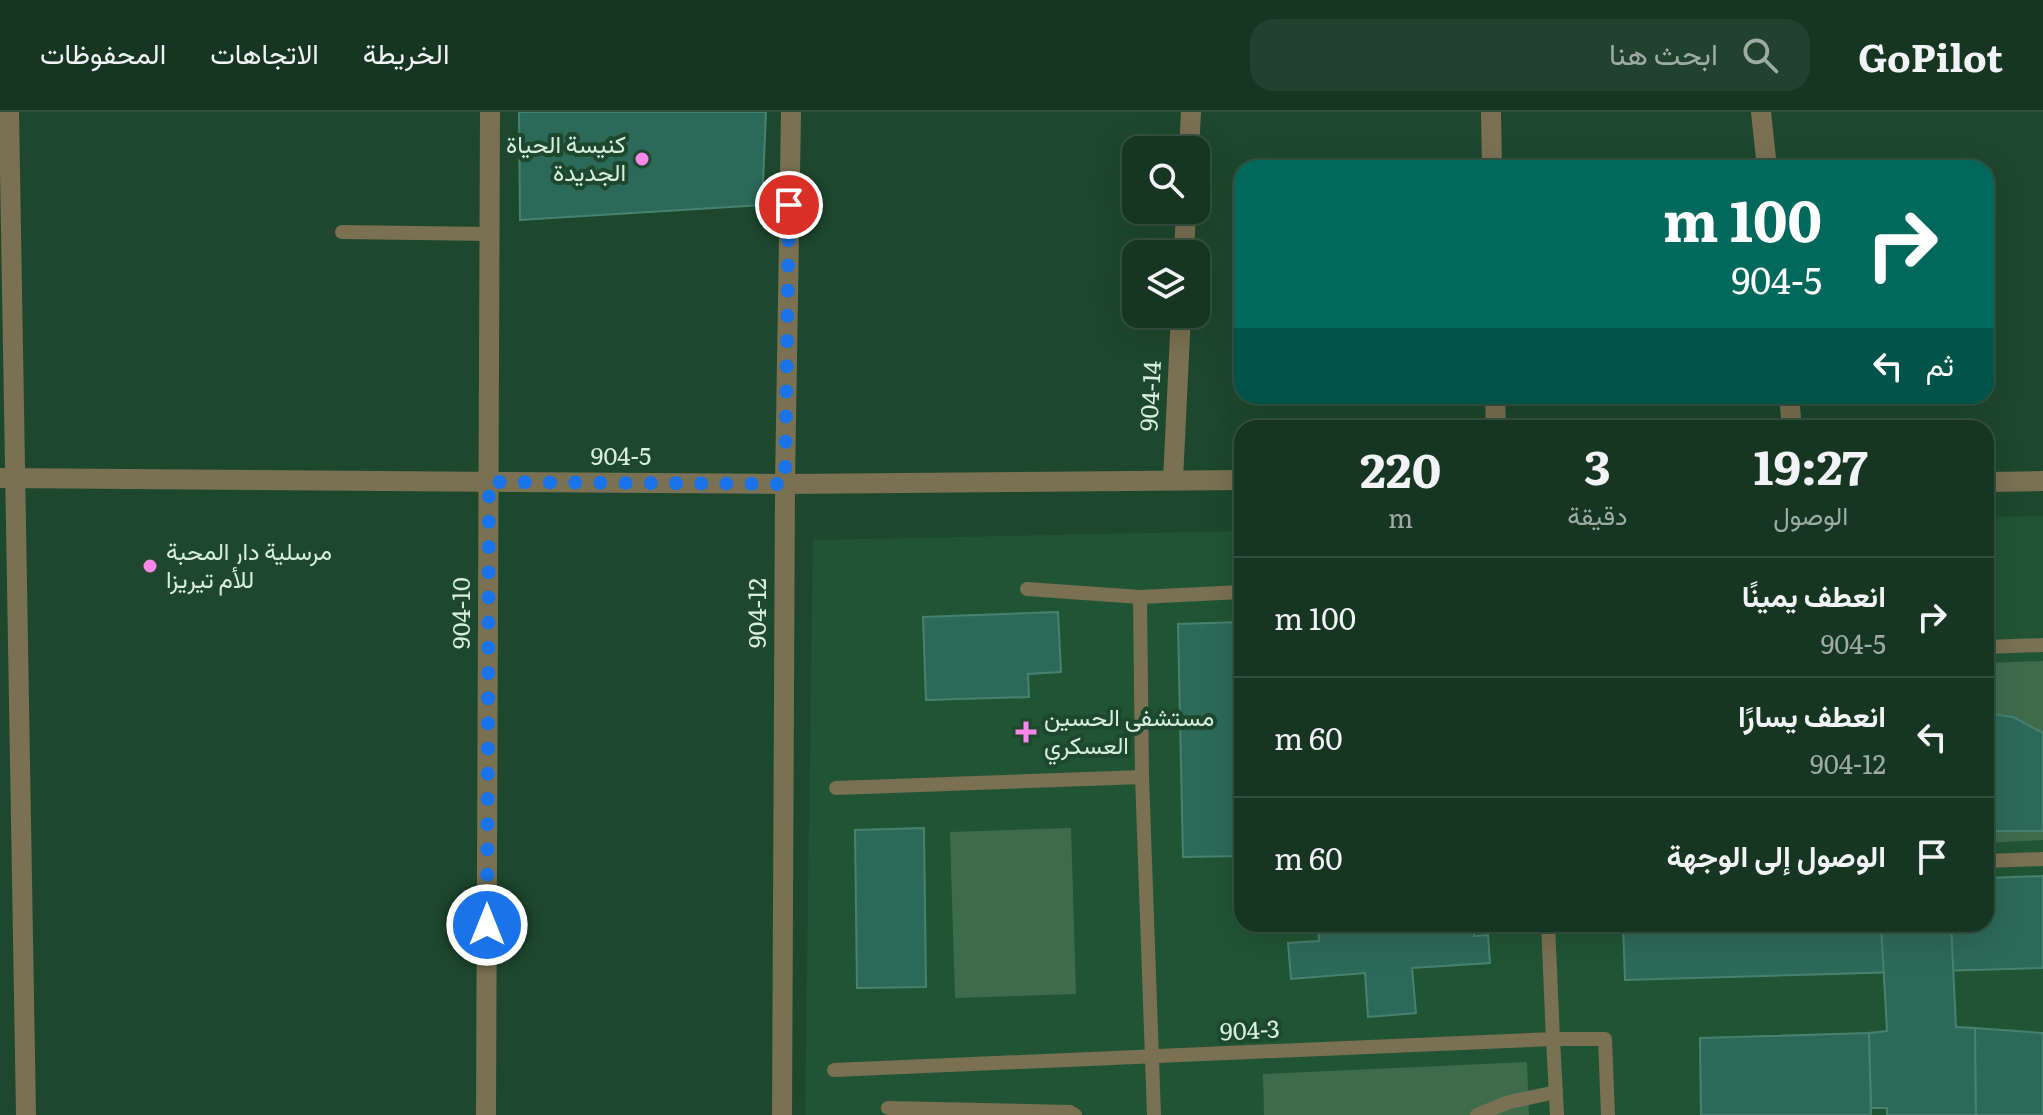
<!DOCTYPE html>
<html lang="ar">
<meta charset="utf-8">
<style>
:root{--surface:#163622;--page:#23412f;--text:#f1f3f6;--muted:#9eaba5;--line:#355040}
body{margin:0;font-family:Literata,Vazirmatn,serif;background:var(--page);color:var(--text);direction:rtl;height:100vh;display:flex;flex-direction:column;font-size:30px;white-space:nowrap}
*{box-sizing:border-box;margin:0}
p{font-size:26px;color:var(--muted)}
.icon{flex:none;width:44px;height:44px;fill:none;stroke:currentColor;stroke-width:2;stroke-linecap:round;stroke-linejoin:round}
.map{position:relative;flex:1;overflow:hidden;direction:ltr}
.sheet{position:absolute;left:1234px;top:308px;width:760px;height:512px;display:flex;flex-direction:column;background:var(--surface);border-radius:24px;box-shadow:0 8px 32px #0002,0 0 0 2px var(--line);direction:rtl}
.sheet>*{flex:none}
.guide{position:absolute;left:1234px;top:48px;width:760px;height:244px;border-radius:24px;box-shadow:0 8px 32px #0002,0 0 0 2px var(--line);direction:rtl;background:#00695c;color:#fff;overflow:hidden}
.controls{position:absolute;left:1122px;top:24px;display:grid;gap:16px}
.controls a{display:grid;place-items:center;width:88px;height:88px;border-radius:16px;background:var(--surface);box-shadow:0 8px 32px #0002,0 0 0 2px var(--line);font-size:40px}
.pin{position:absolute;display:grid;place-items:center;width:68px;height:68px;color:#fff;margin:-34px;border:4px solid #fff;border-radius:50%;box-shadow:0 2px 8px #0007}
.me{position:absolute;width:88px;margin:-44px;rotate:0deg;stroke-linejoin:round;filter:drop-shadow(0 0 6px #0008)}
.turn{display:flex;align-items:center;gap:28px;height:168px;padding:0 40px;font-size:36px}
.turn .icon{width:104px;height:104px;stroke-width:2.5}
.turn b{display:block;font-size:56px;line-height:68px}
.then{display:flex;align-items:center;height:76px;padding:0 40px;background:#0003;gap:16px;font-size:30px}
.eta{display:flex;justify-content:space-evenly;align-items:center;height:136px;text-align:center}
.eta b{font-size:48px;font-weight:700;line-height:56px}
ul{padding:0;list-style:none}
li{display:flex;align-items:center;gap:24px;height:120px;padding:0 40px;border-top:2px solid var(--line)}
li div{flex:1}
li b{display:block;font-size:30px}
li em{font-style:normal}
header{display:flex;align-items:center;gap:48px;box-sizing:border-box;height:112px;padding:0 40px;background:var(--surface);border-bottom:2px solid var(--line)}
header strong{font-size:38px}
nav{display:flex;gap:44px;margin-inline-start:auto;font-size:28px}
.search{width:560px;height:72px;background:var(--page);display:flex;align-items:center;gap:20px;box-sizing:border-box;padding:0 28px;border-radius:24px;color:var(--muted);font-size:30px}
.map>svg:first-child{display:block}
.built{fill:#215434}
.green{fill:#3f6b4d}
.building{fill:#2d6959;stroke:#478271;stroke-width:2}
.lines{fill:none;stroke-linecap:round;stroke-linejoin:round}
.lane{stroke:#7a7052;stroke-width:14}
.street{stroke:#7a7052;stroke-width:20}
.route{stroke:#1a73e8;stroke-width:14;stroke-dasharray:0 25.2}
.poi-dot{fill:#fa87e7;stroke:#1d482d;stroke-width:3}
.labels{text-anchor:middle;stroke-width:8;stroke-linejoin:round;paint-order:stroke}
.poi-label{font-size:24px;fill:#d7eedd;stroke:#1d482d;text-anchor:start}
.street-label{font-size:24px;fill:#d7eedd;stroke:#1d482d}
</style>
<header>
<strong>GoPilot</strong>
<div class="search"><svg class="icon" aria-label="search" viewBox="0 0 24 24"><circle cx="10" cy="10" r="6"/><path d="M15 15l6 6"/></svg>ابحث هنا</div>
<nav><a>الخريطة</a><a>الاتجاهات</a><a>المحفوظات</a></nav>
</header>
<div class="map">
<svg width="2043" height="1003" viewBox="0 0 2043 1003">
<rect width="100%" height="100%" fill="#1d482d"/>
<path class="built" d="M 2043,404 L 2043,1003 L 805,1003 L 813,428 L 1242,419 L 1242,812 L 1986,812 L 1986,405 Z"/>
<g class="green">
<path d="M 2043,549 L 2043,728 L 1986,731 L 1986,551 Z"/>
<path d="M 1071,716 L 1076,882 L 955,886 L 950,720 Z"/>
<path d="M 1527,950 L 1529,1003 L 1264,1003 L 1263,962 Z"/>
</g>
<g class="building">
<path d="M 519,0 L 766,0 L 762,93 L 520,108 Z"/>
<path d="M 1058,500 L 1061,560 L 1028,562 L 1029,585 L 926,588 L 923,505 Z"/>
<path d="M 1242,510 L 1242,744 L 1183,745 L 1178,512 Z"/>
<path d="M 1986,601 L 2013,605 L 2043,621 L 2043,719 L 1986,719 Z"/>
<path d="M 924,716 L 926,875 L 857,876 L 855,718 Z"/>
<path d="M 2043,764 L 2043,856 L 1625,868 L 1623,812 L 1986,812 L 1986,766 Z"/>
<path d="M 1318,812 L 1474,812 L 1474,824 L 1488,823 L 1490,851 L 1412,856 L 1416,901 L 1368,905 L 1365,861 L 1291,867 L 1288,831 L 1319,829 Z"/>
<path d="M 1881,812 L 1951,812 L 1956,915 L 1975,916 L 1976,1003 L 1887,1003 L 1887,996 L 1871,996 L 1869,921 L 1887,919 Z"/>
<path d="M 1975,916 L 2043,921 L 2043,1003 L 1976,1003 Z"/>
<path d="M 1869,921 L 1871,1003 L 1701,1003 L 1700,926 Z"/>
</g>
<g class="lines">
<g class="lane">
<path d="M 342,120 L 490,122"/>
<path d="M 1027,477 L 1140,485 L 1242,480"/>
<path d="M 1140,485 L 1142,665"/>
<path d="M 1986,535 L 2043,533"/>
<path d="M 836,676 L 1142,665 L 1154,1003"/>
<path d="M 1986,749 L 2043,747"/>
<path d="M 834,958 L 1553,927 L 1548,812"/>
<path d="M 888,996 L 1070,1000 L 1075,1003"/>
<path d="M 1477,1003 L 1509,990 L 1556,980"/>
<path d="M 1557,1003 L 1553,927 L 1605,927 L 1608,1003"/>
</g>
<g class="street">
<path d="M 9,0 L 26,1003"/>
<path d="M 1491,0 L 1492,56"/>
<path d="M 1761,0 L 1767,56"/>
<path d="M 1189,38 L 1191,0"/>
<path d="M 1184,142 L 1186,98"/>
<path d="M 1495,284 L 1496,316"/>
<path d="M 1789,284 L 1792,316"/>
<path d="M 0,366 L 785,372 L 1242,368"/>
<path d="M 1173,368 L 1181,202"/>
<path d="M 1986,370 L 2043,369"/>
<path d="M 486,1003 L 490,0"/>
<path d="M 782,1003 L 785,372 L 791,0"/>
</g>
</g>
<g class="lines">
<path class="route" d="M 487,813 L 489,370 L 785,372 L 789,93"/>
</g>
<g class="poi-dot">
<circle cx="642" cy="47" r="8"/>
<circle cx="150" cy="454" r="8"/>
<path d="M1022 608h8v8h8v8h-8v8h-8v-8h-8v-8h8z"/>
</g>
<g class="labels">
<g class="poi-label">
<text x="626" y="41" text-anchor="end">كنيسة الحياة<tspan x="626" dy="28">الجديدة</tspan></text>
<text x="166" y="448">مرسلية دار المحبة<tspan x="166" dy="28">للأم تيريزا</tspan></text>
<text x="1044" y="614">مستشفى الحسين<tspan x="1044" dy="28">العسكري</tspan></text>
</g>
<g class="street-label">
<text transform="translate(1151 284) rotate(-87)" y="8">904-14</text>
<text x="621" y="353">904-5</text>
<text transform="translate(462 501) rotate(-90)" y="8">904-10</text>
<text transform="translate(758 501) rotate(-90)" y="8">904-12</text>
<text transform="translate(1250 919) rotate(-3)" y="8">904-3</text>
</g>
</g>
</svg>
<div class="controls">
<a><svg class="icon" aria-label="search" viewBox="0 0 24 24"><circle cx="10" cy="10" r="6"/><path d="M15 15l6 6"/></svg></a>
<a><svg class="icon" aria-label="layers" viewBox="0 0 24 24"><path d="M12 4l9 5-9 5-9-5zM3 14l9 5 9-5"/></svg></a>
</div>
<div class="pin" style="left:789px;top:93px;background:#d93025"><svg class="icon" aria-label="arrive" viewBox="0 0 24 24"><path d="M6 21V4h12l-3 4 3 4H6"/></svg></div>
<svg class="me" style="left:487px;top:813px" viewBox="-20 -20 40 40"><circle r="17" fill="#1a73e8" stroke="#fff" stroke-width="3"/><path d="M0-11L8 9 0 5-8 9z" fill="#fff"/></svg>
<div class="guide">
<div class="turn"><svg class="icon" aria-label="right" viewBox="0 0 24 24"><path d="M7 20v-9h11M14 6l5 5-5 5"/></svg><div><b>100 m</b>904-5</div></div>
<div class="then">ثم<svg class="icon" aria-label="left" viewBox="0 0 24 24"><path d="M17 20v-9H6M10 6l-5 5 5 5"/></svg></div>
</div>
<section class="sheet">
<div class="eta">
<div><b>19:27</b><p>الوصول</p></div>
<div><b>3</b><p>دقيقة</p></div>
<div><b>220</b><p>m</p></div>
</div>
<ul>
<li><svg class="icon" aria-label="right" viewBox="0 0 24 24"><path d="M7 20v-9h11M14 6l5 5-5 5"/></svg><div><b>انعطف يمينًا</b><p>904-5</p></div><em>100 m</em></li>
<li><svg class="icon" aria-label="left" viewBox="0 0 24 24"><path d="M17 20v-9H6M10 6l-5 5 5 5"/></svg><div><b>انعطف يسارًا</b><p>904-12</p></div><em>60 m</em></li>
<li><svg class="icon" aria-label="arrive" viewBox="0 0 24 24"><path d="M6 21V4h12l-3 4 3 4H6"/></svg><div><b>الوصول إلى الوجهة</b></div><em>60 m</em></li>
</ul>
</section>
</div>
